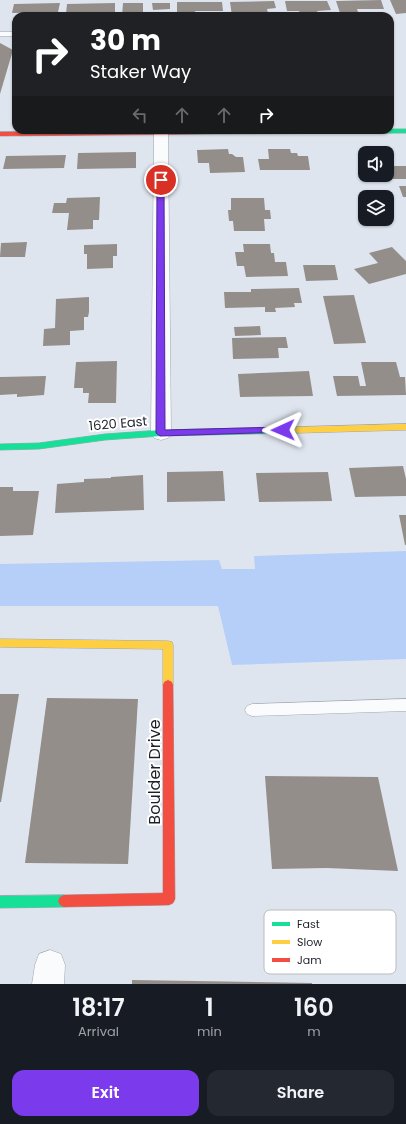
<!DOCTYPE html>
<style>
:root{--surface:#171b24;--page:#242831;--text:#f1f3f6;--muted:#9ea1a6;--accent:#7c3aed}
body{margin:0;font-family:Poppins,sans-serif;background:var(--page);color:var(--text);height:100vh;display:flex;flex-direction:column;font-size:15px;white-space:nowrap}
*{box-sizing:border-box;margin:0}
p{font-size:13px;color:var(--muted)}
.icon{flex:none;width:22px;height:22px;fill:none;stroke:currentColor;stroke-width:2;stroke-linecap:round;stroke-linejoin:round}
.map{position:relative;height:984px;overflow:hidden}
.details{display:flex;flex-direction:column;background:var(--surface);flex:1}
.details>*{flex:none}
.top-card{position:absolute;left:12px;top:12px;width:382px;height:122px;border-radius:12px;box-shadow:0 1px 3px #0004;background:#202124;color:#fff;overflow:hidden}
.fabs{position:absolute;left:358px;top:146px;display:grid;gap:8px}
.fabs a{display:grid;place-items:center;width:36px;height:36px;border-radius:8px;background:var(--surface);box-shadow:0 1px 3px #0004;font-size:20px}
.pin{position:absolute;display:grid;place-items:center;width:34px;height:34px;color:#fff;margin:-17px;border:2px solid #fff;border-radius:50%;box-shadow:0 1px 4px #0007}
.me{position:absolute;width:44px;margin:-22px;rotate:269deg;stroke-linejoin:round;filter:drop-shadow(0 0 3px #0008)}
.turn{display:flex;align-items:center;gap:14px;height:84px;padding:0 12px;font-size:18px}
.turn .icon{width:52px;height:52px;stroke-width:2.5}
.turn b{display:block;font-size:28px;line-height:34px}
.lanes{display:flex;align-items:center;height:38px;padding:0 12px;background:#0003;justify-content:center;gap:20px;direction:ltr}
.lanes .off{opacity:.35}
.eta{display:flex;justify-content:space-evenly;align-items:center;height:68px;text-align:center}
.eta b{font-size:24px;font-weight:600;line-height:28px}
.action{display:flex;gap:8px;margin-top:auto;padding:8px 12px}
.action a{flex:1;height:46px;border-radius:12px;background:var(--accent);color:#fff;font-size:16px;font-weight:600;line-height:46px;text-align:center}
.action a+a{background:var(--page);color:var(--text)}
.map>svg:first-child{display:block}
.green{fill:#b6cff8}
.building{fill:#948e8a}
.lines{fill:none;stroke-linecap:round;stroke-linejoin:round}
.lane-casing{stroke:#a0a5ac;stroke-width:1}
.street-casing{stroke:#a0a5ac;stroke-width:1}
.fast-casing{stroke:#a0a5ac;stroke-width:1}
.slow-casing{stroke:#a0a5ac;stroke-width:1}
.jam-casing{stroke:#a0a5ac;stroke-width:1}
.lane{fill:#fafbfd;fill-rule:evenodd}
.street{fill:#fafbfd;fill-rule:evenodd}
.fast{fill:#16e098;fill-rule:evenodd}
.slow{fill:#ffcf43;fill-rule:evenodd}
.jam{fill:#f24e42;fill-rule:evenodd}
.route{fill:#7c3aed;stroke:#51269a}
.labels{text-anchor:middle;stroke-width:4;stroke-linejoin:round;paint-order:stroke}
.street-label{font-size:13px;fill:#1d2127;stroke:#fff}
.near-street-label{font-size:16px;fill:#1d2127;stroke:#fff}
.key{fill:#fff;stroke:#bbbcbe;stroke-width:1}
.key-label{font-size:11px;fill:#1d2127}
</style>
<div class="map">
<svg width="406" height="984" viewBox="0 0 406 984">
<rect width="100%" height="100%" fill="#dfe5ef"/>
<path class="green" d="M 406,551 L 406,659 L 232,665 L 218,606 L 0,606 L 0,564 L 219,560 L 222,569 L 255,569 L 254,556 Z"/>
<g class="building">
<path d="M 381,0 L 384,9 L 357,9 L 358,12 L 340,13 L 336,1 Z"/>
<path d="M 390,0 L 406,0 L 406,13 L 396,14 Z"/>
<path d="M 274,1 L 276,8 L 267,9 L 268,13 L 264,15 L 232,16 L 230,2 Z"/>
<path d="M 285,1 L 327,1 L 331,10 L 317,11 L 318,13 L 300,13 L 299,11 L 287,11 Z"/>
<path d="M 177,2 L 222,2 L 223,11 L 195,11 L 196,15 L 177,15 Z"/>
<path d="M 60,3 L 58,12 L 12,13 L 14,4 Z"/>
<path d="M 115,3 L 115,13 L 66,14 L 67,4 Z"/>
<path d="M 123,3 L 143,3 L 143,16 L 122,16 Z"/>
<path d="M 152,3 L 170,3 L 170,9 L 153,10 Z"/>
<path d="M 271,12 L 281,12 L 282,16 L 271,16 Z"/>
<path d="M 0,43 L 13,50 L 0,94 Z"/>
<path d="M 228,149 L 229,154 L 232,154 L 236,157 L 243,157 L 245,172 L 210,173 L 209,163 L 198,163 L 197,150 Z"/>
<path d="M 268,149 L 290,149 L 291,153 L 297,153 L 298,156 L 308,156 L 310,170 L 260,170 L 258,159 L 269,159 Z"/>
<path d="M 136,152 L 136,168 L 77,169 L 78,153 Z"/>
<path d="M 66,155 L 64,168 L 3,169 L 6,156 Z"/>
<path d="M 388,166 L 406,166 L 406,179 L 387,179 L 386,175 Z"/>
<path d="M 399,186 L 406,186 L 406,197 L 403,197 Z"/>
<path d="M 100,197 L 99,220 L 93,220 L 93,229 L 67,230 L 69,213 L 52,213 L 54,203 L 66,203 L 67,198 Z"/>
<path d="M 231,198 L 264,198 L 265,210 L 270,210 L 271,219 L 264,219 L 265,231 L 234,231 L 233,221 L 229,221 L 228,210 L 231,210 Z"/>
<path d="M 27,242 L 25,257 L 0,257 L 1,243 Z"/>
<path d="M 117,244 L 117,256 L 113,256 L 113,268 L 87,269 L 87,254 L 84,254 L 84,245 Z"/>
<path d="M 243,244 L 270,244 L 271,253 L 274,253 L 275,262 L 286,262 L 288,276 L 246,277 L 244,266 L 237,266 L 235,252 L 244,252 Z"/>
<path d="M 392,247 L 406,261 L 406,274 L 369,284 L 354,269 L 378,263 L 369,253 Z"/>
<path d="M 303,265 L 335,265 L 338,280 L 306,281 Z"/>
<path d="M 299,288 L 302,303 L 294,303 L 295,307 L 275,308 L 276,312 L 265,312 L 265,307 L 225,308 L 224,292 L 251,292 L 251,289 Z"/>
<path d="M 354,295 L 366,343 L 334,344 L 323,296 Z"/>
<path d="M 89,297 L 89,312 L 88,317 L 84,317 L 84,330 L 70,331 L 70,345 L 43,346 L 44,329 L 55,328 L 56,299 Z"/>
<path d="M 260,326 L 261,335 L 235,336 L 234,327 Z"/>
<path d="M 286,337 L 288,348 L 278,348 L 279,358 L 233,359 L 232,338 Z"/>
<path d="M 117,361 L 116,403 L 88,403 L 89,393 L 83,393 L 83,388 L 74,388 L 76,362 Z"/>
<path d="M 361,362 L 396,362 L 400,377 L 405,377 L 406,395 L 337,396 L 333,376 L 358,376 L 360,386 L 366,386 Z"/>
<path d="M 309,371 L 313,396 L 240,397 L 238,374 Z"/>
<path d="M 46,376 L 44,395 L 17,397 L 17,394 L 0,395 L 0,377 Z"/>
<path d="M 403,466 L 406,479 L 406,496 L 355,497 L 349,468 Z"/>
<path d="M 223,471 L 225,501 L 167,502 L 167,472 Z"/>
<path d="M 328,472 L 332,501 L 259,502 L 256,473 Z"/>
<path d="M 143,475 L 144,510 L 55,513 L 57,484 L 84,482 L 84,479 L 111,478 L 111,477 Z"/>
<path d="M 0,487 L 13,487 L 13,491 L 39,491 L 33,535 L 0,536 Z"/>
<path d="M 399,515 L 406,515 L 406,545 L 405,545 Z"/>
<path d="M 0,694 L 19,694 L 1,802 L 0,802 Z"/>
<path d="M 47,698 L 138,699 L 128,864 L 25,863 Z"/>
<path d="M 265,776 L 378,777 L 398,871 L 327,868 L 272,869 Z"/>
<path d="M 132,980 L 312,983 L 312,984 L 132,984 Z"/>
</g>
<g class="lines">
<defs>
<g id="lane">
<rect x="0" y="32" width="16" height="4"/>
<path d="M 406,699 L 406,711 L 252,716 L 247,714 L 245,710 L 247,706 L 252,704 Z"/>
</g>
<g id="street">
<path d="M 156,130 L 165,130 L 168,133 L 171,433 L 168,438 L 161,440 L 154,438 L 151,433 L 154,133 Z"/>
<path d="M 50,950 L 61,954 L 65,965 L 64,984 L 32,984 L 35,965 L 39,954 Z"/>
</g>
<g id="fast">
<path d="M 390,129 L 406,129 L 406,133 L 210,134 L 207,132 L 210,130 Z"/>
<path d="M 297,427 L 301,430 L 297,433 L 161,436 L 105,440 L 39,449 L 0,450 L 0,444 L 39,443 L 105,434 L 161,430 Z"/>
<path d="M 64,895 L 68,897 L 70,901 L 68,905 L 64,907 L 0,908 L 0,896 Z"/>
</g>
<g id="slow">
<path d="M 406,424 L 406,430 L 297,433 L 293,430 L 297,427 Z"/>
<path d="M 0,639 L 168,641 L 172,642 L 173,645 L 173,685 L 172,688 L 168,690 L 164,688 L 163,685 L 163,649 L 0,647 Z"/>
</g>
<g id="jam">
<path d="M 212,131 L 213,132 L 210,134 L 0,136 L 0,132 Z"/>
<path d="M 168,680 L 172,682 L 173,685 L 175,899 L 173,903 L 169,905 L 64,907 L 60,905 L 58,901 L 60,897 L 64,895 L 163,893 L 163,685 L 164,682 Z"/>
</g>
</defs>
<use href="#lane" class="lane-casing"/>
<use href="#street" class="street-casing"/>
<use href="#fast" class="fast-casing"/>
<use href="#slow" class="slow-casing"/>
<use href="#jam" class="jam-casing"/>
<use href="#lane" class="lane"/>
<use href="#street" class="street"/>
<use href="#fast" class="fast"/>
<use href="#slow" class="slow"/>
<use href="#jam" class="jam"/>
</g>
<path class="route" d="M 161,178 L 164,180 L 165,430 L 283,427 L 286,428 L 288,430 L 286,432 L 160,436 L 156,433 L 157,180 Z"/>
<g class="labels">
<g class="street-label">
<text transform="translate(118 423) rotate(-5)" y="5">1620 East</text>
</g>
<g class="near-street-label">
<text transform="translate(154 772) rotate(-90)" y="6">Boulder Drive</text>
</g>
</g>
<rect x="264" y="910" width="132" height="64" rx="6" class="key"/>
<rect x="272" y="922" width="18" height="4" fill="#16e098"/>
<rect x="272" y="940" width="18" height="4" fill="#ffcf43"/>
<rect x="272" y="958" width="18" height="4" fill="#f24e42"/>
<g class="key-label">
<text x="297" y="928">Fast</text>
<text x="297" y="946">Slow</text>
<text x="297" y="964">Jam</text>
</g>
</svg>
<div class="fabs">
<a><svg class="icon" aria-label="sound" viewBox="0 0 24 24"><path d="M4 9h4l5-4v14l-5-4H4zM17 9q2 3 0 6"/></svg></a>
<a><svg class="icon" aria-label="layers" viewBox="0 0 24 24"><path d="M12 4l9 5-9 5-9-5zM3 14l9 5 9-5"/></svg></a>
</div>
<div class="pin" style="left:161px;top:180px;background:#d93025"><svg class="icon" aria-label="arrive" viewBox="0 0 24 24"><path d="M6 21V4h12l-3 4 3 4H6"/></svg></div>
<svg class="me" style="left:283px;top:430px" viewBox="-20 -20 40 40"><path d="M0-17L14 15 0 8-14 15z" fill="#7c3aed" stroke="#fff" stroke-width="4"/></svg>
<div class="top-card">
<div class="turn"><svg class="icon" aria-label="right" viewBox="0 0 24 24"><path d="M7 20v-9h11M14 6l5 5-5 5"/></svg><div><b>30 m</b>Staker Way</div></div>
<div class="lanes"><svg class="icon off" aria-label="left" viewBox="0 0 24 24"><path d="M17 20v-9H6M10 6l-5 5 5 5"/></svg><svg class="icon off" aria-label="ahead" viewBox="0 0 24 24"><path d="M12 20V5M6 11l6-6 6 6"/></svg><svg class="icon off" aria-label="ahead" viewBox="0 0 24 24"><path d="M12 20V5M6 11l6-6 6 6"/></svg><svg class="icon" aria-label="right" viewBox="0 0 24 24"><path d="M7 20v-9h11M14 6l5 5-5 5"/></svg></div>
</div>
</div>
<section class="details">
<div class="eta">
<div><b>18:17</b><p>Arrival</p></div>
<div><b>1</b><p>min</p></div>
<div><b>160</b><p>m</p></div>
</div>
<div class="action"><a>Exit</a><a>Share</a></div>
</section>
